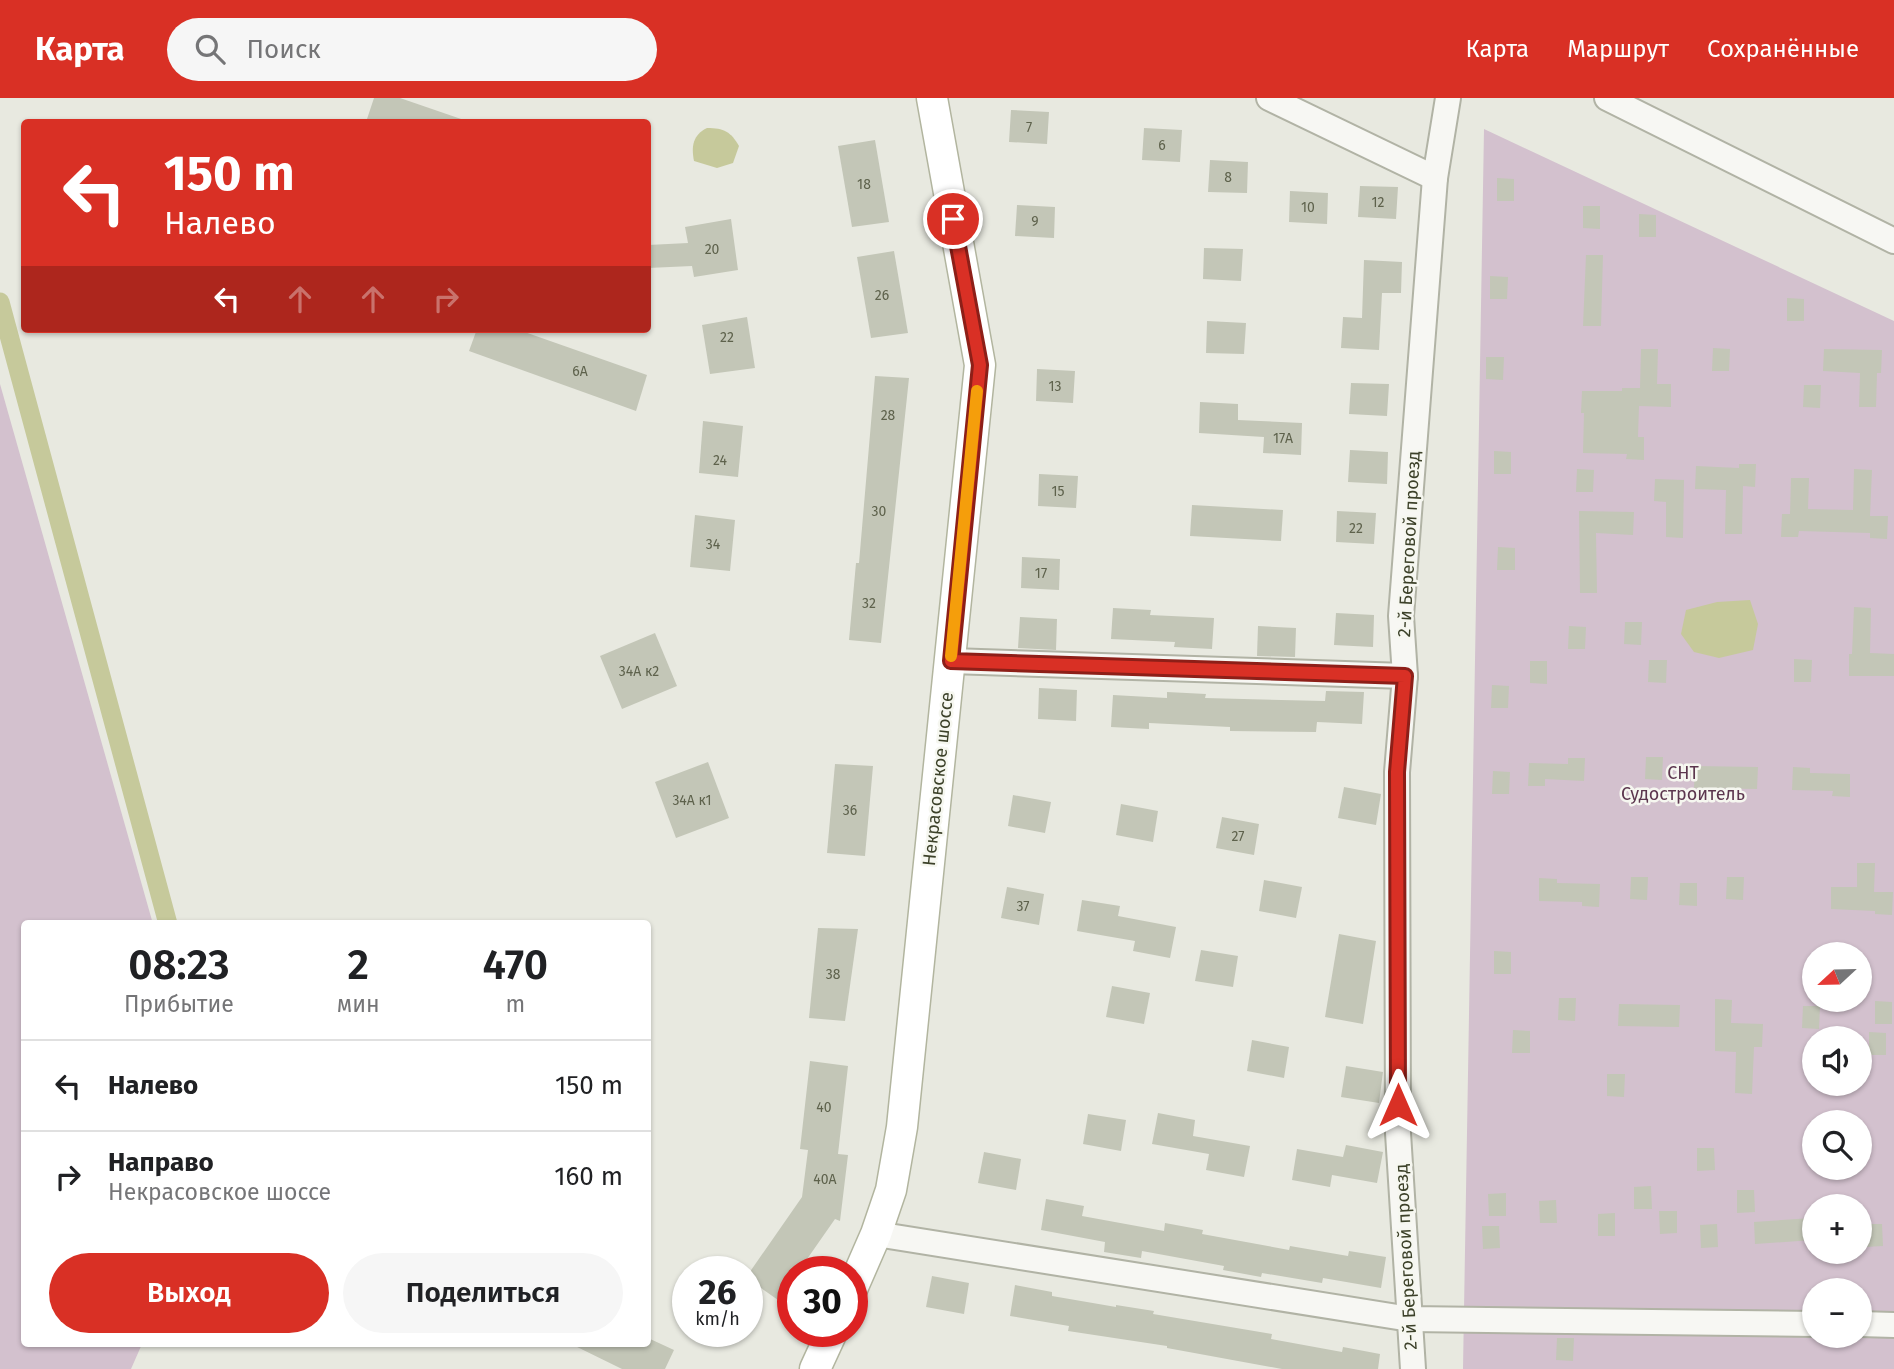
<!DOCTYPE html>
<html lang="ru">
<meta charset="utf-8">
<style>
:root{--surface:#fff;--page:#f6f6f6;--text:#202124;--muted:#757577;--line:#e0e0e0;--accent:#d93025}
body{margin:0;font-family:"Fira Sans",sans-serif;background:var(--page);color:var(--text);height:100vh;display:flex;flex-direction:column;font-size:26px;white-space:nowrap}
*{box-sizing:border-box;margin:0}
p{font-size:23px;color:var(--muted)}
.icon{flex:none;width:38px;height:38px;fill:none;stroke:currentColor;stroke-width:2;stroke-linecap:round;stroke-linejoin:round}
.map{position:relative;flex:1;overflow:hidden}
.panel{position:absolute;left:21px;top:822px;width:630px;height:427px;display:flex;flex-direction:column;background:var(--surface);border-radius:7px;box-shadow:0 2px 5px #0004}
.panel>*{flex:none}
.banner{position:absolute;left:21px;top:21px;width:630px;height:214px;border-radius:7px;box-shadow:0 2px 5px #0004;background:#d93025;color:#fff;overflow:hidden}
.needle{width:46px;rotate:248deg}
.buttons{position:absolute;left:1802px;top:844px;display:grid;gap:14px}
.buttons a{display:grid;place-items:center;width:70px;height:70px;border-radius:50%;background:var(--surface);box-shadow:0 2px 5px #0004;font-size:35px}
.speed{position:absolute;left:672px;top:1158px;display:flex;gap:14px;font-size:35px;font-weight:700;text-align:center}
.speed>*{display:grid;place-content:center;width:91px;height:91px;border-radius:50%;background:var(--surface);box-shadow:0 2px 5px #0004;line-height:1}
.speed small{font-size:18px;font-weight:400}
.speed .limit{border:10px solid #d22;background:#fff;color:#111}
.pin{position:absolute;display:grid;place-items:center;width:60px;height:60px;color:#fff;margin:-30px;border:4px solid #fff;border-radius:50%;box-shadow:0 2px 7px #0007}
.me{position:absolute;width:77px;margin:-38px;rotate:0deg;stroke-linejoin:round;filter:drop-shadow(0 0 5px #0008)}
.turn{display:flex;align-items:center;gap:24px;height:147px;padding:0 28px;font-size:32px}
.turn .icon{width:91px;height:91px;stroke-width:2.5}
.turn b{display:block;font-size:49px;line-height:60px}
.lanes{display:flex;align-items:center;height:66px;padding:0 28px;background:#0003;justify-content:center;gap:35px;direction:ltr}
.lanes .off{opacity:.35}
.eta{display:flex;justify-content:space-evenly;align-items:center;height:119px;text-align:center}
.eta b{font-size:42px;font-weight:600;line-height:49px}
.action{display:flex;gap:14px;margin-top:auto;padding:14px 28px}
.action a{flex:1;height:80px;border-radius:42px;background:var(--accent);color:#fff;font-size:28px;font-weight:600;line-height:80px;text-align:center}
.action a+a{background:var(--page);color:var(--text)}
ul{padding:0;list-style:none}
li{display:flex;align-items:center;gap:21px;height:91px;padding:0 28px;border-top:2px solid var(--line)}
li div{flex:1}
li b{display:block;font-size:26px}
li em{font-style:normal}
header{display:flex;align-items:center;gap:42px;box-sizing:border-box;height:98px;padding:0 35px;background:var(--accent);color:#fff}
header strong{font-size:33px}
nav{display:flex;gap:38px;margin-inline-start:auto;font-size:24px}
.search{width:490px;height:63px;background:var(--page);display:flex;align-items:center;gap:18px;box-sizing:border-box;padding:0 24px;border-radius:38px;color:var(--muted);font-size:26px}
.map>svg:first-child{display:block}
.green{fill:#d3c1ce;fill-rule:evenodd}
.water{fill:#c6c99b}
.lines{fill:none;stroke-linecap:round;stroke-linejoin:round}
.canal{stroke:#c6c99b;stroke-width:19}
.building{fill:#c3c6b7}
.minor-casing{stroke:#b1b3a5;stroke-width:28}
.major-casing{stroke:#b2b59f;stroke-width:33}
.minor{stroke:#f7f7f3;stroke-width:24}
.major{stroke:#fff;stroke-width:30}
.route-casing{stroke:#8d1f18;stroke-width:18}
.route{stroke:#d93025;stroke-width:12}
.slow{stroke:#f59e0b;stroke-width:12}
.labels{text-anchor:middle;stroke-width:5;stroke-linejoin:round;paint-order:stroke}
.number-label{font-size:14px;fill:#5e624c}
.street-label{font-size:18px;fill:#3c4129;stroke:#f6f7f0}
.park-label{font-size:18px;fill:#5c364e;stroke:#f6f7f0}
</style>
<header>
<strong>Карта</strong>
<div class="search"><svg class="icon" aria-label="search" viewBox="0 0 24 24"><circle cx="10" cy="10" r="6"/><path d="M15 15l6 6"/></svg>Поиск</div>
<nav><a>Карта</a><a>Маршрут</a><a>Сохранённые</a></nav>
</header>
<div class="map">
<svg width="1894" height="1271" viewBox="0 0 1894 1271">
<rect width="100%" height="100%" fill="#e8e9e0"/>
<g class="green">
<path d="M 1484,31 L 1894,223 L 1894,1271 L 1463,1271 ZM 1815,856 L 1860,856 L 1860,901 L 1815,901 ZM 1815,940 L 1860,940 L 1860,985 L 1815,985 ZM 1815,1024 L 1860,1024 L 1860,1069 L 1815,1069 ZM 1815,1108 L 1860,1108 L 1860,1153 L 1815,1153 ZM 1815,1192 L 1860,1192 L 1860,1237 L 1815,1237 Z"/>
<path d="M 0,286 L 153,826 L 24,826 L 24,1246 L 142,1246 L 131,1271 L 0,1271 Z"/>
</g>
<g class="water">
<path d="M 707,30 C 724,30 731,34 739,48 L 733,65 L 717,70 L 694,63 C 691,48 693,37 707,30 Z"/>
<path d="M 1750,502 L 1758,526 L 1753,552 L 1719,560 L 1694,554 L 1681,536 L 1686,512 L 1717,504 Z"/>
</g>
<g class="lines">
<path class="canal" d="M 0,204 L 168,826"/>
</g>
<g class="building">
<path d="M 374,0 L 400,0 L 464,22 L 463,24 L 366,24 Z"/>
<path d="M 1011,12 L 1049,14 L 1047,46 L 1009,44 Z"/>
<path d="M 1144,30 L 1182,32 L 1180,64 L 1142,62 Z"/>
<path d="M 875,42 L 889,124 L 852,129 L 838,48 Z"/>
<path d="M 1210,62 L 1248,64 L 1247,95 L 1208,94 Z"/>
<path d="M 1497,80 L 1514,81 L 1514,103 L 1497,103 Z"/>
<path d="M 1360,88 L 1398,89 L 1396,121 L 1358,119 Z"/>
<path d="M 1290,93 L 1328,95 L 1327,126 L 1289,124 Z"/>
<path d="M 1017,107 L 1055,109 L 1054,140 L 1015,138 Z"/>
<path d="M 1583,108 L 1600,108 L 1600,131 L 1583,130 Z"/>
<path d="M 1639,116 L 1656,117 L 1656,139 L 1639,139 Z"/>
<path d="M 731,121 L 738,172 L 694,179 L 692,168 L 648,170 L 648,147 L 688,145 L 685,129 Z"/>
<path d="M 1204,150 L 1243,151 L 1241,183 L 1203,181 Z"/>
<path d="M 894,153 L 908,235 L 871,240 L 857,159 Z"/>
<path d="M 1586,157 L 1603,157 L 1601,228 L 1583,228 Z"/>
<path d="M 1364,162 L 1402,164 L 1401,195 L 1382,195 L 1379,252 L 1341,250 L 1343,219 L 1362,220 Z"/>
<path d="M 1490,178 L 1508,179 L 1507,201 L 1490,201 Z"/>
<path d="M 1787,200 L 1804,201 L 1804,223 L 1787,223 Z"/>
<path d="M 747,219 L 755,270 L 710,276 L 702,227 Z"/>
<path d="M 1207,223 L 1246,225 L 1244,256 L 1206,255 Z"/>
<path d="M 477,231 L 516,231 L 647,277 L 636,313 L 469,253 Z"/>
<path d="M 1713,250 L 1730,251 L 1729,273 L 1712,273 Z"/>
<path d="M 1641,251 L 1658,251 L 1657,286 L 1671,286 L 1671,309 L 1639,308 L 1638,339 L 1644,339 L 1644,362 L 1626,361 L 1627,356 L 1583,355 L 1584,315 L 1581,315 L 1582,293 L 1622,293 L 1622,290 L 1640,290 Z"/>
<path d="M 1824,251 L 1882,252 L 1881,275 L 1877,275 L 1876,309 L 1859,309 L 1860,275 L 1823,273 Z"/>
<path d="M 1486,259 L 1504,259 L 1503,282 L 1486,281 Z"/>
<path d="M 1037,271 L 1075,273 L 1073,305 L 1036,303 Z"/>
<path d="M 875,278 L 909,280 L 881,545 L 849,542 L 856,465 L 859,465 Z"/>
<path d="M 1351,285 L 1389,286 L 1387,318 L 1349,316 Z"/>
<path d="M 1804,287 L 1821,287 L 1820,310 L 1803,309 Z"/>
<path d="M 1200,304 L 1238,306 L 1238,322 L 1302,325 L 1301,357 L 1263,355 L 1264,339 L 1199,335 Z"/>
<path d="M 703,323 L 743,328 L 738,379 L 699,375 Z"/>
<path d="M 1350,352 L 1388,354 L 1387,386 L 1348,384 Z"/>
<path d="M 1494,353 L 1511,354 L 1511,376 L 1494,376 Z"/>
<path d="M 1739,366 L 1756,366 L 1755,389 L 1743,388 L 1742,436 L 1725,436 L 1726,392 L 1695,391 L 1696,368 L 1739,370 Z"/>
<path d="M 1577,371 L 1594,372 L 1593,394 L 1576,394 Z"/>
<path d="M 1854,371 L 1872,372 L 1870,418 L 1888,418 L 1887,441 L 1870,440 L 1870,435 L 1799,433 L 1798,439 L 1781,439 L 1782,416 L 1790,416 L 1791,380 L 1809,380 L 1808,411 L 1853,412 Z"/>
<path d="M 1039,376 L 1078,378 L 1076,410 L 1038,408 Z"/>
<path d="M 1655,381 L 1684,382 L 1683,440 L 1666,439 L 1666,404 L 1654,403 Z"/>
<path d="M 1192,407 L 1283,412 L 1281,443 L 1190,438 Z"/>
<path d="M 1337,413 L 1376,415 L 1374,446 L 1336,444 Z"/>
<path d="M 1579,413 L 1634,414 L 1633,437 L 1596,435 L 1597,495 L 1580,495 Z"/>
<path d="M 695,417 L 735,422 L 730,473 L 690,469 Z"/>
<path d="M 1498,449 L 1515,450 L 1515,472 L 1497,472 Z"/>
<path d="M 1022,459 L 1060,461 L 1059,492 L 1021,490 Z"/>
<path d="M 1854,509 L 1871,510 L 1870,555 L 1894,556 L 1894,578 L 1849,578 L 1849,556 L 1852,556 Z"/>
<path d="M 1113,510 L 1151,512 L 1150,517 L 1214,520 L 1212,551 L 1174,549 L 1175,544 L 1111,541 Z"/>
<path d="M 1336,515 L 1374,517 L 1373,549 L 1334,547 Z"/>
<path d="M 1020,519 L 1057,521 L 1056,552 L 1018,550 Z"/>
<path d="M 1625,524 L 1642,524 L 1641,547 L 1624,546 Z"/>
<path d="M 1258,528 L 1296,530 L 1295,559 L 1257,558 Z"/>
<path d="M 1569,528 L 1586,529 L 1585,551 L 1568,551 Z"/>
<path d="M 655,535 L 677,588 L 622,611 L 600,558 Z"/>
<path d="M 1794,561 L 1812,562 L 1811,584 L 1794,584 Z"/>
<path d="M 1649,562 L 1667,562 L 1666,585 L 1648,584 Z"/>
<path d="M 1530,563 L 1547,563 L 1547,586 L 1530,585 Z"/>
<path d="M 1492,587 L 1509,588 L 1508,610 L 1491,610 Z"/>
<path d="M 1039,590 L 1077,592 L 1076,623 L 1038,621 Z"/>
<path d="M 1326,593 L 1364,594 L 1362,626 L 1317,624 L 1316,634 L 1230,633 L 1230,629 L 1149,625 L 1149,631 L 1111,629 L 1113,597 L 1167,600 L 1167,594 L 1206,596 L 1205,600 L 1325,603 Z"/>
<path d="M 1646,659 L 1663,659 L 1662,682 L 1645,681 Z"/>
<path d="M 1568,660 L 1585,660 L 1584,683 L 1545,681 L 1545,688 L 1528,688 L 1529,665 L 1568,666 Z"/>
<path d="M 708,664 L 729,720 L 676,740 L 655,684 Z"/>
<path d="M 835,666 L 873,668 L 865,758 L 827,755 Z"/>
<path d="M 1695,668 L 1758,669 L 1757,691 L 1694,690 Z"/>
<path d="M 1793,669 L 1810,670 L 1810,675 L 1850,676 L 1850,699 L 1832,698 L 1833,693 L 1792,692 Z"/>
<path d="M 1493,673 L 1510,674 L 1509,696 L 1492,696 Z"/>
<path d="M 1344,689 L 1381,696 L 1376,727 L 1338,720 Z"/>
<path d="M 1013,697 L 1051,704 L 1045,735 L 1008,728 Z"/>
<path d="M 1121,706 L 1158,713 L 1153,744 L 1116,737 Z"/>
<path d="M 1222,719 L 1259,726 L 1254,757 L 1216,750 Z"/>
<path d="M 1857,765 L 1875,765 L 1874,794 L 1893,794 L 1892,817 L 1875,816 L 1875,813 L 1831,811 L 1831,789 L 1857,789 Z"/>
<path d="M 1631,779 L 1648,779 L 1647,802 L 1630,801 Z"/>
<path d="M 1727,779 L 1744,779 L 1743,802 L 1726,801 Z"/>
<path d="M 1539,780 L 1557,781 L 1557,785 L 1600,786 L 1599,809 L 1582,808 L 1582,804 L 1539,803 Z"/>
<path d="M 1264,782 L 1302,789 L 1296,820 L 1259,813 Z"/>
<path d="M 1680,785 L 1697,785 L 1697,808 L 1679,807 Z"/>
<path d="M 1007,789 L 1044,796 L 1039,827 L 1001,820 Z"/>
<path d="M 1082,802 L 1120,808 L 1118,818 L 1176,829 L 1170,860 L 1133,853 L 1135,843 L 1077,833 Z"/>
<path d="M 818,830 L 858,831 L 845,923 L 809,920 Z"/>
<path d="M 1339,836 L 1376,843 L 1363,926 L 1325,919 Z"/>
<path d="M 1201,852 L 1238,858 L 1233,889 L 1195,883 Z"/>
<path d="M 1494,853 L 1511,854 L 1511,876 L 1494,876 Z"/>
<path d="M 1112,888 L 1150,895 L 1144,926 L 1106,919 Z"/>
<path d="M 1559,900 L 1576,900 L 1575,923 L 1558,922 Z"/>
<path d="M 1715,901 L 1732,902 L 1731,925 L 1763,926 L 1762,949 L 1754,949 L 1752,996 L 1735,995 L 1736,954 L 1715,953 Z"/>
<path d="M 1875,903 L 1892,904 L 1892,926 L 1875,926 Z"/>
<path d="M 1619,906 L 1680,907 L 1679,929 L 1618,928 Z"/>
<path d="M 1803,908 L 1820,908 L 1819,931 L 1802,930 Z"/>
<path d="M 1513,932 L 1530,933 L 1530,955 L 1512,955 Z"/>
<path d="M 1869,934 L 1886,935 L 1886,957 L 1869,957 Z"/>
<path d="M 1252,942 L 1289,949 L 1284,980 L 1247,973 Z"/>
<path d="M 810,963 L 848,968 L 838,1056 L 848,1057 L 840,1123 L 835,1121 L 798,1174 L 793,1174 L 793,1182 L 778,1202 L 747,1180 L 747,1178 L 802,1099 L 808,1052 L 800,1051 Z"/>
<path d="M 1346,968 L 1383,974 L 1379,1005 L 1341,999 Z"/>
<path d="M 1607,976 L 1625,976 L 1624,999 L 1607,998 Z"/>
<path d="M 1158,1015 L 1195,1022 L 1193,1038 L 1250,1048 L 1244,1079 L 1206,1072 L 1209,1056 L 1152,1046 Z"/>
<path d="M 1088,1016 L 1126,1022 L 1121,1053 L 1083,1046 Z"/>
<path d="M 1346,1047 L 1383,1054 L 1377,1085 L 1332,1077 L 1330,1089 L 1292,1082 L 1297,1051 L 1343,1059 Z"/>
<path d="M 1697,1050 L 1714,1050 L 1715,1072 L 1697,1073 Z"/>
<path d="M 984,1054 L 1021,1061 L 1016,1092 L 978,1085 Z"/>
<path d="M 1651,1088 L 1652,1111 L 1634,1111 L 1634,1089 Z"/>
<path d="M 1737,1092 L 1754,1092 L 1755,1114 L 1737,1115 Z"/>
<path d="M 1506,1095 L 1506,1118 L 1489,1118 L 1488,1096 Z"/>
<path d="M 1046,1101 L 1084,1108 L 1082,1118 L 1164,1133 L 1165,1125 L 1203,1132 L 1202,1136 L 1289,1152 L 1290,1148 L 1348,1158 L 1349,1153 L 1386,1159 L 1381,1190 L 1323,1180 L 1322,1185 L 1262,1175 L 1261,1179 L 1223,1172 L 1224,1168 L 1142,1153 L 1141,1160 L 1104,1154 L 1105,1144 L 1041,1132 Z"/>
<path d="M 1556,1102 L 1557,1125 L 1540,1125 L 1539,1103 Z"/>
<path d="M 1659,1113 L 1677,1113 L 1677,1135 L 1660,1136 Z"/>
<path d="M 1615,1115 L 1615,1138 L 1598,1138 L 1598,1116 Z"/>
<path d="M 1812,1120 L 1813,1142 L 1755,1146 L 1754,1124 Z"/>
<path d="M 1717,1126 L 1718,1149 L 1701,1150 L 1700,1127 Z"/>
<path d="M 1865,1126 L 1882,1126 L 1883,1148 L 1866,1149 Z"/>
<path d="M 1482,1128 L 1499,1128 L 1500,1150 L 1483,1151 Z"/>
<path d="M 932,1178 L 969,1185 L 964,1216 L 926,1209 Z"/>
<path d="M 1015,1187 L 1052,1194 L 1052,1198 L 1116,1209 L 1116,1207 L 1154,1213 L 1153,1216 L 1272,1236 L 1271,1241 L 1342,1254 L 1343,1249 L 1380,1256 L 1378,1271 L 1282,1271 L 1167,1250 L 1167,1248 L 1068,1233 L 1069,1228 L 1010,1218 Z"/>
<path d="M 648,1240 L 674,1252 L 665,1271 L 622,1271 L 571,1246 L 648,1246 Z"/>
<path d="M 1557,1240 L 1574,1240 L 1573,1263 L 1556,1262 Z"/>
</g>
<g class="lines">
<defs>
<g id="minor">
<path d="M 1269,0 L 1435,80"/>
<path d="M 1607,0 L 1894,143"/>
<path d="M 951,563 L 1405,578"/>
<path d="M 876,1136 L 1410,1221 L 1815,1226"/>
<path d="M 1860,1226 L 1894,1227"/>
<path d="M 1413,1271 L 1398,1035 L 1397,674 L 1405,578 L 1401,518 L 1435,80 L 1448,0"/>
</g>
<g id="major">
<path d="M 852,1191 L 876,1136 L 891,1092 L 902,1029 L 980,267 L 932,0"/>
<path d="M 815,1271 L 832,1234"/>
</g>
</defs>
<use href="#minor" class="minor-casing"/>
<use href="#major" class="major-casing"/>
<use href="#minor" class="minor"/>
<use href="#major" class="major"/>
</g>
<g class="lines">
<defs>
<path id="route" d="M 953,121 L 980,267 L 951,563 L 1405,578 L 1397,674 L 1398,1007"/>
</defs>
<use href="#route" class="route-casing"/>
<use href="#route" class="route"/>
<path class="slow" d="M 951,558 L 977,293"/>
</g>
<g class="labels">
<g class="number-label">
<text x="1029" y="34">7</text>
<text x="1162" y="52">6</text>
<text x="1228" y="84">8</text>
<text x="864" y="91">18</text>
<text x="1378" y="109">12</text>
<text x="1308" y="114">10</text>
<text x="1035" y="128">9</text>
<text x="712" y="156">20</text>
<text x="882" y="202">26</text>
<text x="727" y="244">22</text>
<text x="580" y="278">6А</text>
<text x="1055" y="293">13</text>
<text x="888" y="322">28</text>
<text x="1283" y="345">17А</text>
<text x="720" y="367">24</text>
<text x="1058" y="398">15</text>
<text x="879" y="418">30</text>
<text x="1356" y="435">22</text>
<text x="713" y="451">34</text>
<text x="1041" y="480">17</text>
<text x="869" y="510">32</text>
<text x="639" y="578">34А к2</text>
<text x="692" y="707">34А к1</text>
<text x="850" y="717">36</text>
<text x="1238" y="743">27</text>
<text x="1023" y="813">37</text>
<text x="833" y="881">38</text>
<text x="824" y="1014">40</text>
<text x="825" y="1086">40А</text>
</g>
<g class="street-label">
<text transform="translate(1409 446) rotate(-87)" y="6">2-й Береговой проезд</text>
<text transform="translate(938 681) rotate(-84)" y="6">Некрасовское шоссе</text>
<text transform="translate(1406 1159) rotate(-93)" y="6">2-й Береговой проезд</text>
</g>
<g class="park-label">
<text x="1683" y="681">СНТ<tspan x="1683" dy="21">Судостроитель</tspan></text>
</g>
</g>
</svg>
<div class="buttons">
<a><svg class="needle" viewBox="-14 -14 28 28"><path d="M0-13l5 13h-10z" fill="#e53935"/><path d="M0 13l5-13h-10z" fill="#757577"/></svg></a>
<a><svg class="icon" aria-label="sound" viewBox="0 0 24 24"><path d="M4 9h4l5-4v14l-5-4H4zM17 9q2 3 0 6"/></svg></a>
<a><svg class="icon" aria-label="search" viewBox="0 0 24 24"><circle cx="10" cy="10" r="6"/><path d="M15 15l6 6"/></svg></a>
<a>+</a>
<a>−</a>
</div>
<div class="speed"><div>26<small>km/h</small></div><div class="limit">30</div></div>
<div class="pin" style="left:953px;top:121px;background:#d93025"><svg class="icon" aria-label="arrive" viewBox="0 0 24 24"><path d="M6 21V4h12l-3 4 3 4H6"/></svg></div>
<svg class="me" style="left:1398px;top:1007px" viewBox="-20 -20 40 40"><path d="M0-17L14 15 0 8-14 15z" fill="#d93025" stroke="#fff" stroke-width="4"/></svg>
<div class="banner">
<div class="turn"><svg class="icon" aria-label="left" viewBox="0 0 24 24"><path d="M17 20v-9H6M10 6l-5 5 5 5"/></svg><div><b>150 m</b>Налево</div></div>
<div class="lanes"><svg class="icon" aria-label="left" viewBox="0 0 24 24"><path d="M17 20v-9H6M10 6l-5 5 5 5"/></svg><svg class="icon off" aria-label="ahead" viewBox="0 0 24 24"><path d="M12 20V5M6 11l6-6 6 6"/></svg><svg class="icon off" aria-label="ahead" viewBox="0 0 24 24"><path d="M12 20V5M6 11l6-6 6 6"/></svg><svg class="icon off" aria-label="right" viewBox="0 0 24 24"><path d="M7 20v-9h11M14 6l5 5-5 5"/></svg></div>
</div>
<section class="panel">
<div class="eta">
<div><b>08:23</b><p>Прибытие</p></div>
<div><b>2</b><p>мин</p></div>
<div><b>470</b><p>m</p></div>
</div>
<ul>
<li><svg class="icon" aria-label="left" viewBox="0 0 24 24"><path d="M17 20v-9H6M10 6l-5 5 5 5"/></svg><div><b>Налево</b></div><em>150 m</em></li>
<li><svg class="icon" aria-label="right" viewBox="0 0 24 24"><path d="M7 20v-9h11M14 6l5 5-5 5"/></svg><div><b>Направо</b><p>Некрасовское шоссе</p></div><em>160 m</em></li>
</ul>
<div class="action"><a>Выход</a><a>Поделиться</a></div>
</section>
</div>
